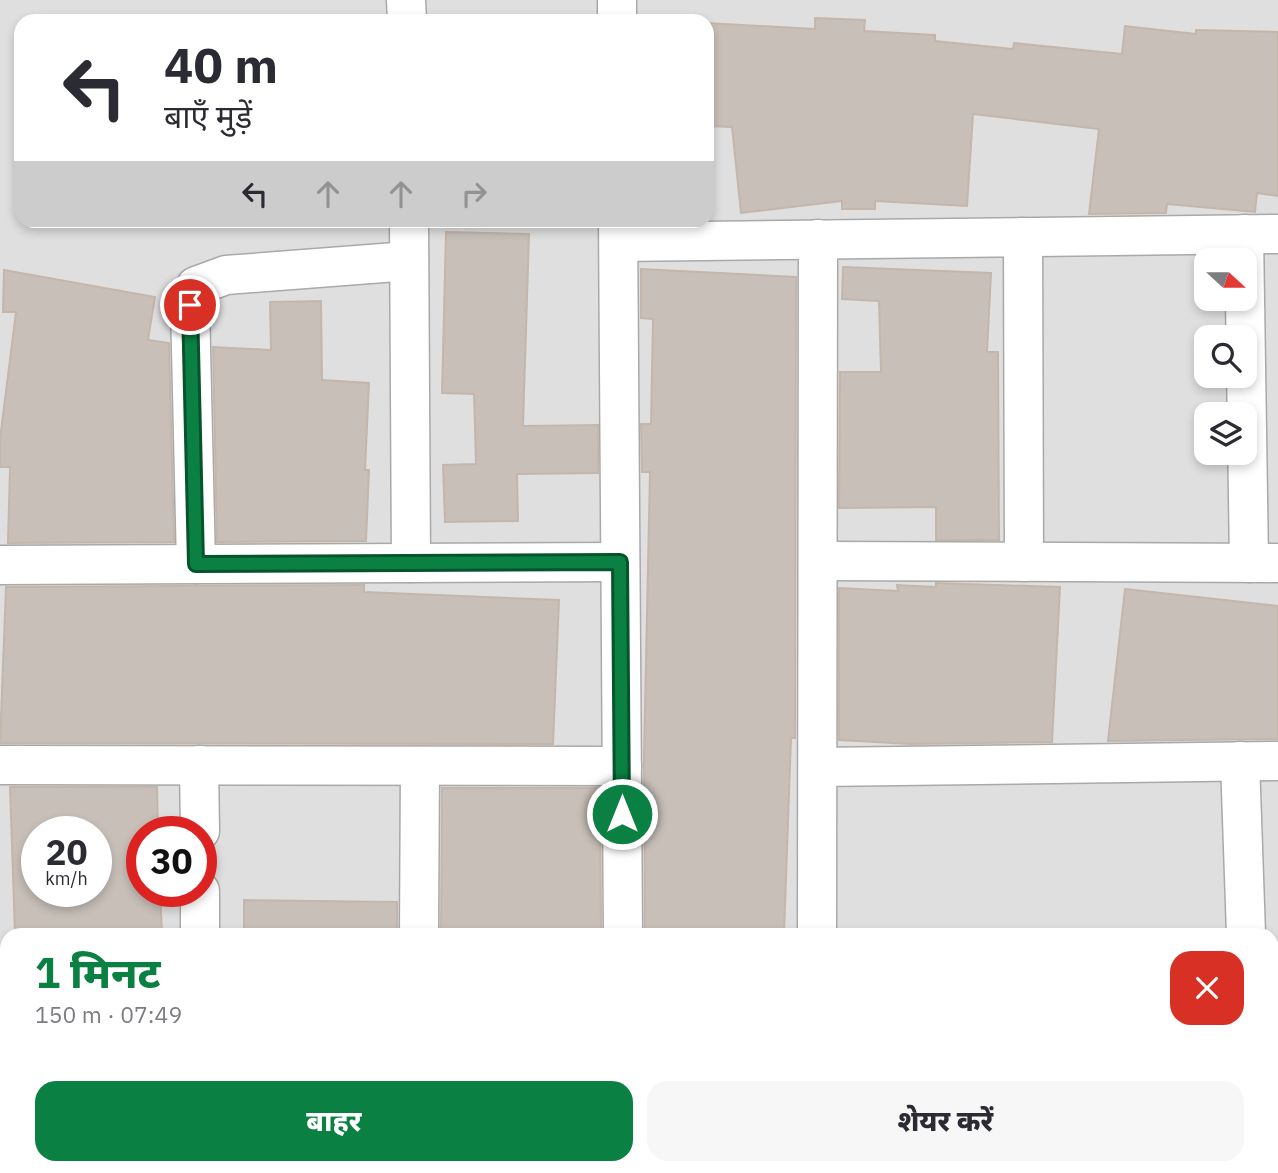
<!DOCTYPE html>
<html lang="hi">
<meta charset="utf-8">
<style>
:root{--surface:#fff;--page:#f7f7f7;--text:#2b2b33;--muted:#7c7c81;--accent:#0b8043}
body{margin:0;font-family:"IBM Plex Sans","Noto Sans Devanagari",sans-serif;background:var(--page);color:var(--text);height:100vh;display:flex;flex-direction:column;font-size:26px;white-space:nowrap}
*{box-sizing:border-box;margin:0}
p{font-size:23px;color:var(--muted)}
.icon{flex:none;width:38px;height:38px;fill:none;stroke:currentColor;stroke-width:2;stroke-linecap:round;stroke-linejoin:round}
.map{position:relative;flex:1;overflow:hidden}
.side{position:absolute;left:0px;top:928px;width:1279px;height:247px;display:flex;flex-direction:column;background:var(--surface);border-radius:21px 21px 0 0;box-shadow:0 4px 10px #0003}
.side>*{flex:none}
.guide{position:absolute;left:14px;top:14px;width:700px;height:214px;border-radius:21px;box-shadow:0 4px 10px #0003;background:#fff;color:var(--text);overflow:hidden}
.needle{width:46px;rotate:111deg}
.controls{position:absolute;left:1194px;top:248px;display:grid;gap:14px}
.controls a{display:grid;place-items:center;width:63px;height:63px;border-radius:14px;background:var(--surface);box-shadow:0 4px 10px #0003;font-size:35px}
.speed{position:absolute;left:21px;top:816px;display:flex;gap:14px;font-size:35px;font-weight:700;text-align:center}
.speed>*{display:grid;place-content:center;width:91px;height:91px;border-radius:50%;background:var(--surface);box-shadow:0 4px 10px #0003;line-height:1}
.speed small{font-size:18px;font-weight:400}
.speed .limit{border:10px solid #d22;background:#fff;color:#111}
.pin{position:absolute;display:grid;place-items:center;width:60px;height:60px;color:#fff;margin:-30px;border:4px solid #fff;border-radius:50%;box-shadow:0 2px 7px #0007}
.me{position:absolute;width:77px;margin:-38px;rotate:0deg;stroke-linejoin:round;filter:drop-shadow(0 0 5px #0008)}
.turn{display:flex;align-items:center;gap:24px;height:147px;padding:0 35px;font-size:32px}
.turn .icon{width:91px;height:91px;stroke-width:2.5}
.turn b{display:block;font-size:49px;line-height:60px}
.lanes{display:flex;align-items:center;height:66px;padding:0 35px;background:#0003;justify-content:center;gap:35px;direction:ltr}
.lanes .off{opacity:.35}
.round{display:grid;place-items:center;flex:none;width:74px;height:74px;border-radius:21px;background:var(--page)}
.overview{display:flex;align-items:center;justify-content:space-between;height:119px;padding:0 35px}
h1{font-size:42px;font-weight:800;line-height:52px;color:var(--accent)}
.cta{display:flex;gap:14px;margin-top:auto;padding:14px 35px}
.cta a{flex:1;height:80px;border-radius:21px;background:var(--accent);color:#fff;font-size:28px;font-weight:800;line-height:80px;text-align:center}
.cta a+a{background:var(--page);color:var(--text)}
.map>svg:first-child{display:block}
.residential{fill:#e0dfdf;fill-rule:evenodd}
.building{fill:#c7bfb8;stroke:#c4b6ab;stroke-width:2;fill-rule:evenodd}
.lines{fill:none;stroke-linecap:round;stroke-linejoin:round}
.minor-casing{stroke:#a9a9a9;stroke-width:41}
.minor{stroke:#fff;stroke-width:38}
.route-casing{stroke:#07532c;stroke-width:18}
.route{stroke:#0b8043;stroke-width:12}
</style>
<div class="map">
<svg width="1278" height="1173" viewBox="0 0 1278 1173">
<rect width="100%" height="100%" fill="#f2efe9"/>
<path class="residential" d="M 0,0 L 1278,0 L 1278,1173 L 0,1173 ZM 21,21 L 707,21 L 707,220 L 21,220 ZM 1206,261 L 1244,261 L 1244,299 L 1206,299 ZM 1206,338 L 1244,338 L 1244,376 L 1206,376 ZM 1206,415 L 1244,415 L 1244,453 L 1206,453 ZM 37,831 L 96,831 L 96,891 L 37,891 ZM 142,831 L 201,831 L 201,891 L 142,891 ZM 7,934 L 1272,934 L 1272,1167 L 7,1167 Z"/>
<g class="building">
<path d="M 815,18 L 865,20 L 864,31 L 935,35 L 935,41 L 1013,49 L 1014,43 L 1122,54 L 1125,26 L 1196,34 L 1196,30 L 1278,32 L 1278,196 L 1257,193 L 1255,212 L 1167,204 L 1166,213 L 1089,214 L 1099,129 L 973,114 L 967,206 L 875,201 L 875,209 L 842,209 L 842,201 L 741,213 L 732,127 L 707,126 L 707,23 L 815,29 Z"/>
<path d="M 446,232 L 529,234 L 523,426 L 598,425 L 598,473 L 517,474 L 518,521 L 445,522 L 443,465 L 476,464 L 474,394 L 442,393 Z"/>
<path d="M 843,267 L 991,273 L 987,352 L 998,352 L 999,540 L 936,540 L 936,507 L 839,508 L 840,372 L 881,372 L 879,301 L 842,299 Z"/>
<path d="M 641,269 L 796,277 L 795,738 L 791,738 L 784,934 L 645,934 L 644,756 L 650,472 L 642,472 L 641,424 L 651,424 L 653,319 L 641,318 Z"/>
<path d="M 4,270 L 155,297 L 148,340 L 169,343 L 174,542 L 8,543 L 10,467 L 0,467 L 0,439 L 16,312 L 3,312 Z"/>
<path d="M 321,301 L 322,380 L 369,383 L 365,470 L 369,470 L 366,541 L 217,542 L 213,347 L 271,350 L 270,302 Z"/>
<path d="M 936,583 L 1060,587 L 1052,742 L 910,744 L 839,740 L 839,588 L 898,591 L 897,585 L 936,587 Z"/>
<path d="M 364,585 L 364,592 L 559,600 L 553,744 L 0,743 L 6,587 Z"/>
<path d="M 1125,589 L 1278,606 L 1278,739 L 1108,741 Z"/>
<path d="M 10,787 L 157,787 L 158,831 L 142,831 L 142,891 L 160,891 L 162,934 L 15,934 ZM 37,831 L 96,831 L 96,891 L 37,891 Z"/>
<path d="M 442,788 L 600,788 L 601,934 L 441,934 Z"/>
<path d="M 244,900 L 397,902 L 397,934 L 244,934 Z"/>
</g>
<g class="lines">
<defs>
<g id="minor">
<path d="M 406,0 L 407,21"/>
<path d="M 617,0 L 617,21"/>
<path d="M 409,220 L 411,563"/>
<path d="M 618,220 L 623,934"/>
<path d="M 1244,234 L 1249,563"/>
<path d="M 1023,237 L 1024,562"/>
<path d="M 619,242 L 1278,234"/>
<path d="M 818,561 L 1278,563"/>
<path d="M 196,564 L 190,305 L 196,286 L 226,275 L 409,261"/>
<path d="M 0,565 L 620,562"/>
<path d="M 1240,761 L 1246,934"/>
<path d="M 0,765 L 622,766"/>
<path d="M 199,765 L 200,831"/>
<path d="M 818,767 L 1278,761"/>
<path d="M 200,891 L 200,934"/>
<path d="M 419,934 L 420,766"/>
<path d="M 817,934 L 818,239"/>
<path d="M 202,1167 L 202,1173"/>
<path d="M 624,1167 L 624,1173"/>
<path d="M 1253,1167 L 1254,1173"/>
<path d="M 418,1173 L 418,1167"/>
<path d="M 817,1173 L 817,1167"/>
</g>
</defs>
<use href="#minor" class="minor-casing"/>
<use href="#minor" class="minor"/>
</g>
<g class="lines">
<defs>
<path id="route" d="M 190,305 L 196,564 L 620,562 L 622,814"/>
</defs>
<use href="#route" class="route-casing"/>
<use href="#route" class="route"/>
</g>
</svg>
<div class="controls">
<a><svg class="needle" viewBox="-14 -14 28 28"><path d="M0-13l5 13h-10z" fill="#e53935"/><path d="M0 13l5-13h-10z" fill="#7c7c81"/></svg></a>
<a><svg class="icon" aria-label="search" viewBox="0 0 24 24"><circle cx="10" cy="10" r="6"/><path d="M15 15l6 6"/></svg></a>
<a><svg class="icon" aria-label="layers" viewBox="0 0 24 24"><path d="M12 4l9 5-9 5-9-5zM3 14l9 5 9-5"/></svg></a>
</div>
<div class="speed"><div>20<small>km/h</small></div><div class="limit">30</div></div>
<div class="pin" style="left:190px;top:305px;background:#d93025"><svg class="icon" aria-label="arrive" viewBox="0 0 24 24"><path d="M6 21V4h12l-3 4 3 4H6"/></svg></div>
<svg class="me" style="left:622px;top:814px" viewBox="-20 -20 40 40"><circle r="17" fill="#0b8043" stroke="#fff" stroke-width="3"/><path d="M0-11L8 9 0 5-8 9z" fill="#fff"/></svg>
<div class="guide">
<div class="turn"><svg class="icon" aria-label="left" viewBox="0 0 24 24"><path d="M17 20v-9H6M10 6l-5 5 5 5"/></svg><div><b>40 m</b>बाएँ मुड़ें</div></div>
<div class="lanes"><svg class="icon" aria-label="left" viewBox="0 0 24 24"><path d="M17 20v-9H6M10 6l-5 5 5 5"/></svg><svg class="icon off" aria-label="ahead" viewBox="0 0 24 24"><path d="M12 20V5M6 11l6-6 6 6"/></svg><svg class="icon off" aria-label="ahead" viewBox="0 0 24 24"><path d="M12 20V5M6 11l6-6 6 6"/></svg><svg class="icon off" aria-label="right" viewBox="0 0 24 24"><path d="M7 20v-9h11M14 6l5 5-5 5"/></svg></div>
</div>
<section class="side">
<div class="overview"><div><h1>1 मिनट</h1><p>150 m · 07:49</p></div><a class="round" style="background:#d93025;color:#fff"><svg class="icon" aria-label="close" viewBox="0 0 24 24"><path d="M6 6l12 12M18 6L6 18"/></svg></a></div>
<div class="cta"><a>बाहर</a><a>शेयर करें</a></div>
</section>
</div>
